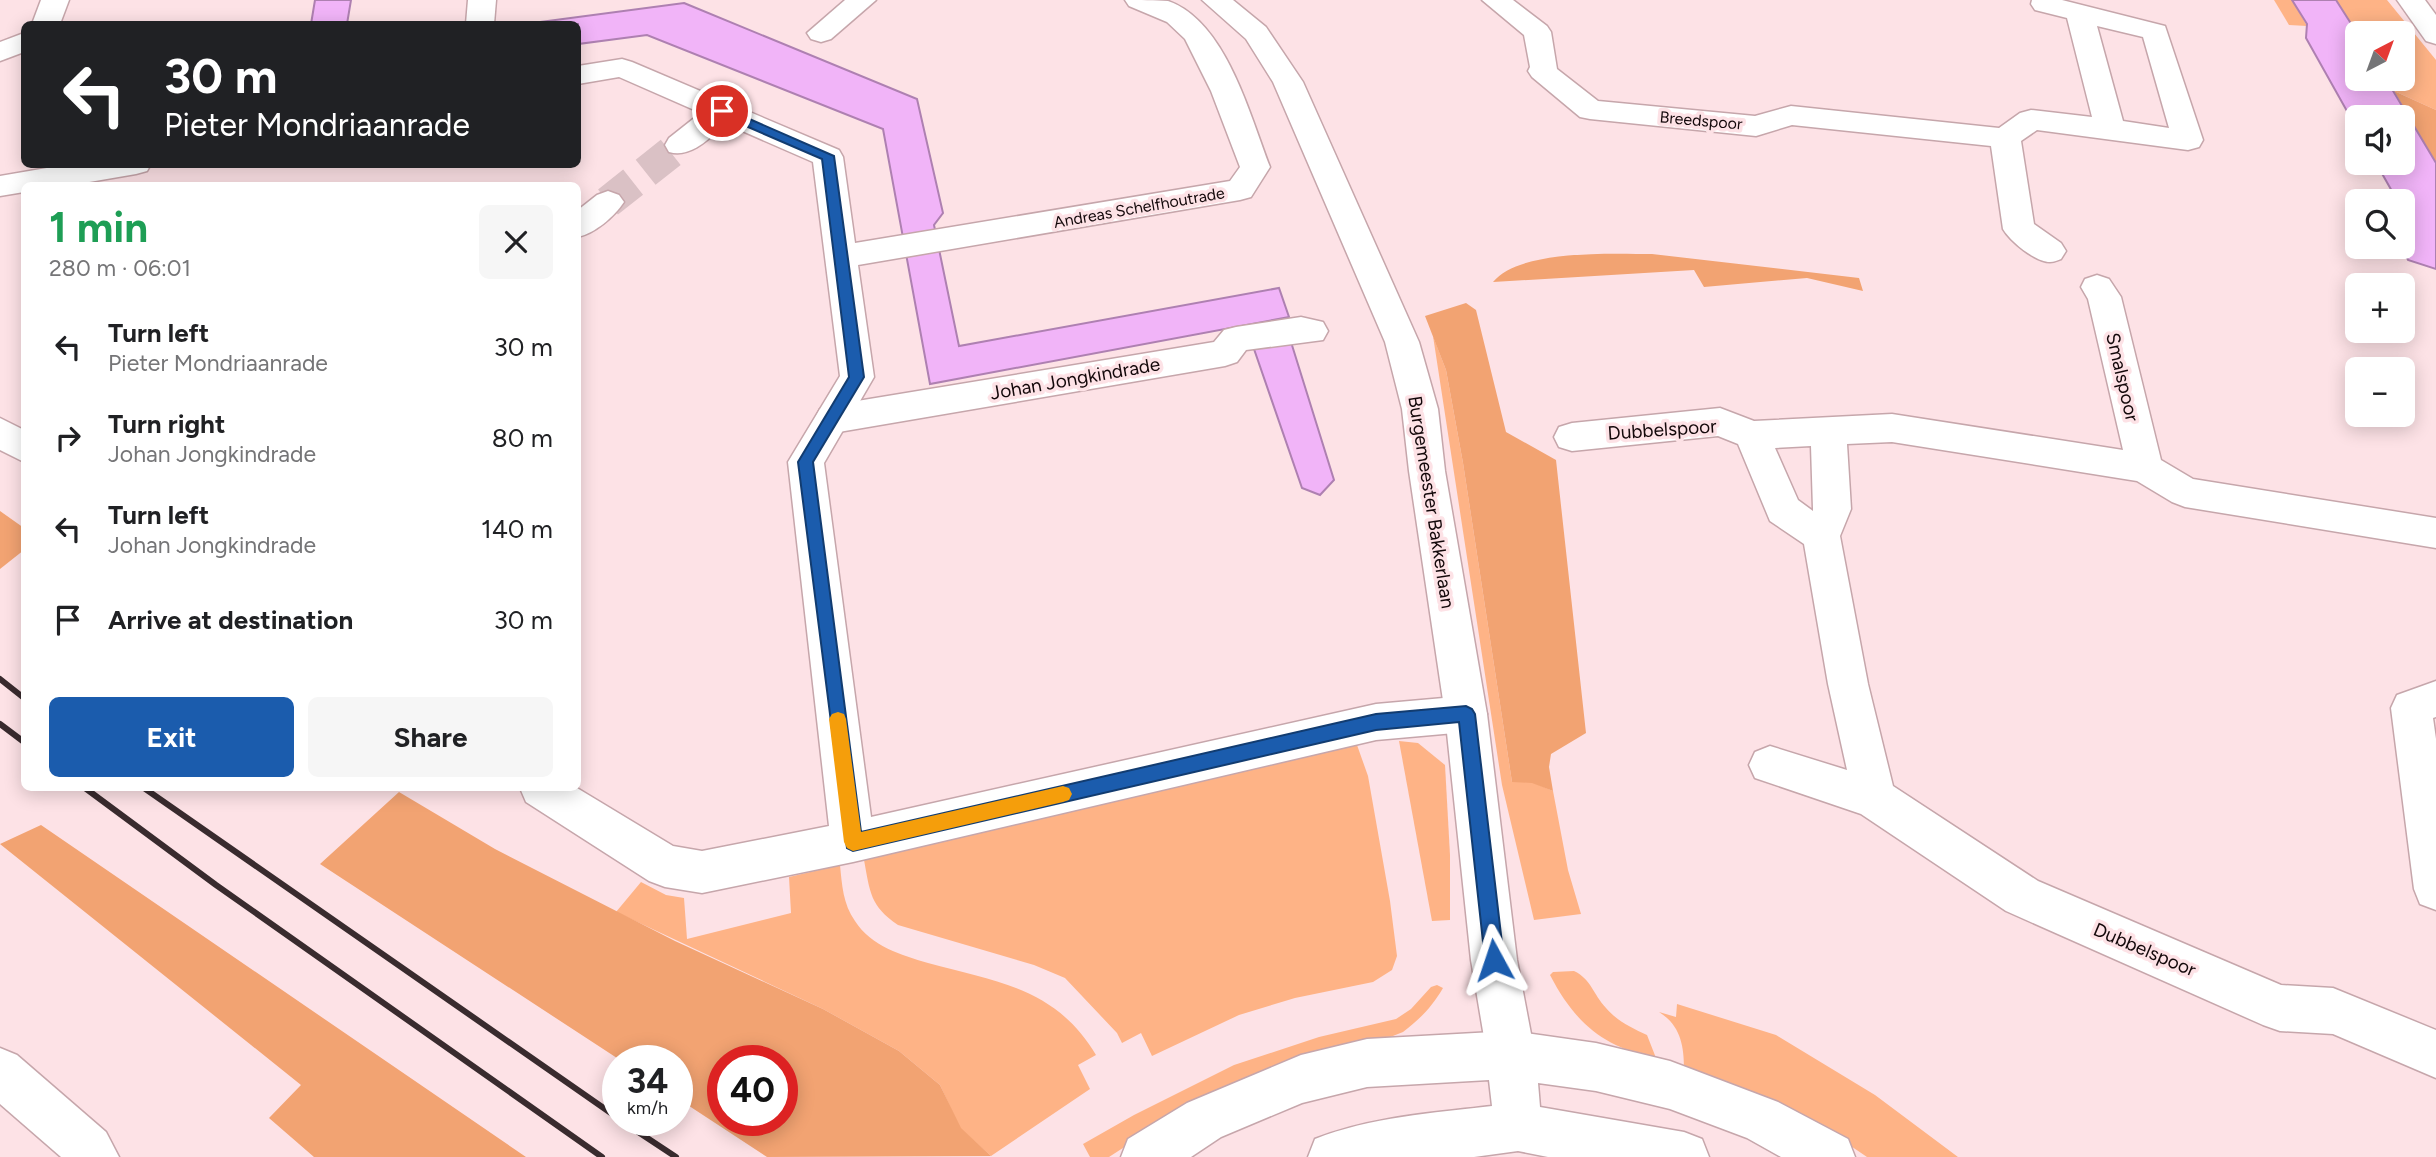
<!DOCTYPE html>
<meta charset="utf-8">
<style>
:root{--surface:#fff;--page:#f6f6f6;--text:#202124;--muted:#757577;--accent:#1b5cad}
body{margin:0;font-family:Figtree,sans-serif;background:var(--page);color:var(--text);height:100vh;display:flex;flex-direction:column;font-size:26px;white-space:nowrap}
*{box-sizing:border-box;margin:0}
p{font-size:23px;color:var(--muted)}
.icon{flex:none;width:38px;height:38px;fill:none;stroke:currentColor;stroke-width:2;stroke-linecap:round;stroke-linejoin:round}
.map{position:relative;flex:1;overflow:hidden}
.side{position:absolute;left:21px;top:182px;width:560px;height:609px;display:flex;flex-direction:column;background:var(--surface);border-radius:10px;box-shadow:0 4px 18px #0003}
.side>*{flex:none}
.banner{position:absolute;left:21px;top:21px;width:560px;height:147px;border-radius:10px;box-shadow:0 4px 18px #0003;background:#202124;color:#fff;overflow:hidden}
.needle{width:46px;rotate:41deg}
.fabs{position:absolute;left:2345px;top:21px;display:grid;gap:14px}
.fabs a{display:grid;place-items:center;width:70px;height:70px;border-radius:10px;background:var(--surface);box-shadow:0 4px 18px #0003;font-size:35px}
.speed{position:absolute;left:602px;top:1045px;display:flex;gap:14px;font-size:35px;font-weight:700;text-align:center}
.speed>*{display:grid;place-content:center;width:91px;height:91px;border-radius:50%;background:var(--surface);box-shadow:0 4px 18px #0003;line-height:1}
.speed small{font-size:18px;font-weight:400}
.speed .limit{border:10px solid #d22;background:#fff;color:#111}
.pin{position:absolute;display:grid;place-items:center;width:60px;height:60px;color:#fff;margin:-30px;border:4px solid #fff;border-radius:50%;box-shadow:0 2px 7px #0007}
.me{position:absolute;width:77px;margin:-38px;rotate:355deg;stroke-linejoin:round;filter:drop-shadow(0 0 5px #0008)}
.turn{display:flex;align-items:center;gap:24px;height:147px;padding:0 28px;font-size:32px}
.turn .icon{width:91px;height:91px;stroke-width:2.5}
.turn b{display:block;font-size:49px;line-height:60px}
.round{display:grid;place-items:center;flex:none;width:74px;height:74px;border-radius:10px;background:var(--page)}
.overview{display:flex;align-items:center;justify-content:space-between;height:119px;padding:0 28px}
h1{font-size:42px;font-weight:700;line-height:52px;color:#1e9e55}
.action{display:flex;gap:14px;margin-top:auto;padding:14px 28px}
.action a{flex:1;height:80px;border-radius:10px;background:var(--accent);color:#fff;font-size:28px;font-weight:700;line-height:80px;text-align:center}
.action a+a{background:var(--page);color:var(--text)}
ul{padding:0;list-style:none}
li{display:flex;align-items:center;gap:21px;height:91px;padding:0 28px}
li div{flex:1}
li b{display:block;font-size:26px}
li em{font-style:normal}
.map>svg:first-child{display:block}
.green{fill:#feb386}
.forest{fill:#f2a372;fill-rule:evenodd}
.water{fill:#f1b4f8;stroke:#ae80b1;stroke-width:2}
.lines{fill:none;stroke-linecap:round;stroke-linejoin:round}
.pedestrian-tunnel{stroke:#dac1c5;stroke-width:32;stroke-dasharray:32 16;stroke-linecap:butt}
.pedestrian-casing{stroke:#c6a6ab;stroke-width:3}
.minor-casing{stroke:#c6a6ab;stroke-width:3}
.tertiary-casing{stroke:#c6a6ab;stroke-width:3}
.secondary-casing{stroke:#c6a6ab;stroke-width:3}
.pedestrian{fill:#fff;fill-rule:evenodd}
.minor{fill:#fff;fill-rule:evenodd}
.tertiary{fill:#fff;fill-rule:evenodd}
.secondary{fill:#fff;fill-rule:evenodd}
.rail{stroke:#392b2e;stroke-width:6}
.route{fill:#1b5cad;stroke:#123c70;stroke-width:2}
.slow{fill:#f59e0b}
.labels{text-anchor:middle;stroke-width:7;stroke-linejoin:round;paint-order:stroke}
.far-street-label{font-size:16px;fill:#13080a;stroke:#fde2e6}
.street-label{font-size:19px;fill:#13080a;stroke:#fde2e6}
</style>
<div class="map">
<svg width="2436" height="1157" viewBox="0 0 2436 1157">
<rect width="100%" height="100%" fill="#fde2e6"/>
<g class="green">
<path d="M 2274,0 L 2292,0 L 2307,26 L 2289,25 Z"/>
<path d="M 2336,0 L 2387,0 L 2436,60 L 2436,110 L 2394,91 L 2386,79 L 2403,79 L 2403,33 L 2357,33 Z"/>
<path d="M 1433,336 L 1446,370 L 1463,463 L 1512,782 L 1532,782 L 1553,791 L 1568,870 L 1581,914 L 1534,920 L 1502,785 Z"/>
<path d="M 1399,741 L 1418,743 L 1445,765 L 1450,855 L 1450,920 L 1432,921 Z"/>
<path d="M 1357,745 L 1368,776 L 1390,901 L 1397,956 L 1392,970 L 1373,982 L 1295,998 L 1239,1015 L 1152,1056 L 1141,1033 L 1122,1043 L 1117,1033 L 1065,978 L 1034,965 L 898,925 C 870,906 870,892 864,860 Z"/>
<path d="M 840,865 C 842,885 843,904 855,921 C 871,946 901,955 928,963 C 998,982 1056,988 1096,1055 L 1078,1065 L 1090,1089 L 991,1156 L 960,1128 L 940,1085 L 899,1051 L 823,1009 L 616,912 L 641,882 L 666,895 L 684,898 L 687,939 L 791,913 L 789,877 Z"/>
<path d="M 1574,971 C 1591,979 1593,994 1606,1008 C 1617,1021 1632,1028 1647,1035 L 1656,1058 C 1603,1047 1575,1023 1550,975 L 1553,972 Z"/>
<path d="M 1437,985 L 1443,988 C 1432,1007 1420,1019 1403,1032 L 1143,1135 L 1109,1157 L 1090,1157 L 1083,1144 L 1134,1115 L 1234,1065 L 1319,1037 L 1396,1019 L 1411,1009 L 1431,987 Z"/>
<path d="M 1677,1004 L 1776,1035 L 1875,1095 L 1958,1157 L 1867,1157 L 1839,1138 L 1684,1068 C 1684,1045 1680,1025 1659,1012 L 1676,1017 Z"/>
</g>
<g class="forest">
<path d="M 2394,91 L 2436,110 L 2436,163 Z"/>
<path d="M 1652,254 L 1859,278 L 1863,291 L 1807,278 L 1704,287 L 1694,270 L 1493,282 C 1520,249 1612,254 1652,254 Z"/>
<path d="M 1466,303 L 1476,310 L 1506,432 L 1556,460 L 1586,733 L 1551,754 L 1549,767 L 1553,791 L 1532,783 L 1512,782 L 1463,463 L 1446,370 L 1425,316 Z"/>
<path d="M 0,511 L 24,528 L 24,550 L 0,569 Z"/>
<path d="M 399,792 L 495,849 L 675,941 L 823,1009 L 899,1051 L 940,1085 L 961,1128 L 991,1156 L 767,1157 L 677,1098 L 677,1060 L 620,1060 L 320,864 ZM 723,1060 L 782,1060 L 782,1120 L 723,1120 Z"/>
<path d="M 41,825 L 526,1157 L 314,1157 L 269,1118 L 301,1085 L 0,844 Z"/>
</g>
<g class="water">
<path d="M 315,0 L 351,0 L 347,24 L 311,24 Z"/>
<path d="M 2292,0 L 2336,0 L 2357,33 L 2357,79 L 2386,79 L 2436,163 L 2436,269 L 2408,260 L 2402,247 L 2403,201 L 2391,201 L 2393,193 L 2376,163 L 2403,163 L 2403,117 L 2357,117 L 2357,129 L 2306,38 L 2307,24 Z"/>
<path d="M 684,3 L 917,99 L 943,213 L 934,225 L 959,346 L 1279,288 L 1289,317 L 930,384 L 883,129 L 647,35 L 578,44 L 578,24 L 525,24 Z"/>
<path d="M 1291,342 L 1334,480 L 1320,495 L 1302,488 L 1254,349 Z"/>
</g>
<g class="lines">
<path class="pedestrian-tunnel" d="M 608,202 L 680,145"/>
<defs>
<g id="pedestrian">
<path d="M 722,102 L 732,104 L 737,111 L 732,118 C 714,133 694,159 669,152 L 665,145 L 669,138 L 712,104 Z"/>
<path d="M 608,191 L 619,195 L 624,202 C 614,217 595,233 578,237 L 578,210 L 597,195 Z"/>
<path d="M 1301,317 L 1323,322 L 1328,331 L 1323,340 L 1246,350 L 1237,362 L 1225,366 L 833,433 L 820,429 L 815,419 L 820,409 L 833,405 L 1214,342 L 1224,330 L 1236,327 Z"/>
</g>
<g id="minor">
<path d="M 41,0 L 69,0 L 60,24 L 32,24 Z"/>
<path d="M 468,0 L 496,0 L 494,24 L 466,24 Z"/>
<path d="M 845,0 L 876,0 L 831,39 L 821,42 L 811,39 L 807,33 Z"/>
<path d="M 1125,0 C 1139,0 1156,0 1168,1 C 1226,21 1250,116 1270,167 L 1251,197 L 1240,200 L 858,265 L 874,377 L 824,463 L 871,817 L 1376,704 L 1466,696 L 1481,701 L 1487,714 L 1481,727 L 1466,732 L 1376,740 L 853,862 L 702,893 L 665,887 L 649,881 L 526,802 L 520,788 L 577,788 L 673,846 L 702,851 L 829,826 L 788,462 L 840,376 L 813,162 L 619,77 L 578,84 L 578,66 L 622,59 L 632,62 L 839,150 L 843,157 L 855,243 L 1230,181 L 1240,167 L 1211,91 L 1185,39 L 1167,22 L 1129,6 Z"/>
<path d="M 1482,0 L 1513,0 L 1547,26 L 1551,32 L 1557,69 L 1598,101 L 1755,116 L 1791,106 L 1999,128 L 2020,113 L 2031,110 L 2092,117 L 2067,18 L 2035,10 L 2031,4 L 2032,0 L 2062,0 L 2165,26 L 2203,140 L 2199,147 L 2188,150 L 2037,130 L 2021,141 L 2034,224 L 2061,243 L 2066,251 L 2061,259 C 2058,260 2054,262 2050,262 C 2035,262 2010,241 2003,229 L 1991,146 L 1792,125 L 1756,136 L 1590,119 L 1580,117 L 1532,77 L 1528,71 L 1530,67 L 1524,35 ZM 2097,26 L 2143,37 L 2169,128 L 2123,121 Z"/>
<path d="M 24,33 L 24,52 L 0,61 L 0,42 Z"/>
<path d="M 70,164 L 151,164 L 147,171 L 136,174 L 66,186 L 24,186 L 24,192 L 0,196 L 0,176 Z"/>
<path d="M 2097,275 L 2109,279 L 2121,297 L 2161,460 L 2193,479 L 2436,518 L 2436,548 L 2185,507 L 2172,502 L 2137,481 L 1892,442 L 1847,444 L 1851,509 L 1840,536 L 1868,684 L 1893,786 L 2038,881 L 2281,985 L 2333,988 L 2436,1030 L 2436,1078 L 2333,1034 L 2280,1031 L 2263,1025 L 2006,911 L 1861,814 L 1755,778 L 1749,765 L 1755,752 L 1770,746 L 1847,770 L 1828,684 L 1804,544 L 1770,521 L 1738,444 L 1718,436 L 1572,451 L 1559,447 L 1554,437 L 1559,427 L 1572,423 L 1720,408 L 1754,421 L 1892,414 L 2123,450 L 2088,299 L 2081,287 L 2085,279 ZM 1811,446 L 1813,509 L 1813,511 L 1798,500 L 1775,448 Z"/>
<path d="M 0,418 L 24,430 L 24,462 L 0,450 Z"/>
<path d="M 2436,681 L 2436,717 L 2433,718 L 2436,739 L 2436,910 L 2420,904 L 2414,889 L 2391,708 L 2397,695 Z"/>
</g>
<g id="tertiary">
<path d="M 1202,0 L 1233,0 L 1266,27 L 1303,82 L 1419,342 L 1438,409 L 1445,471 L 1487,714 L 1517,960 L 1535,1055 L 1528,1072 L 1511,1079 L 1494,1072 L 1487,1055 L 1471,960 L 1445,714 L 1409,471 L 1402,409 L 1385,342 L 1273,82 L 1246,39 Z"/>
<path d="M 0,1048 L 17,1055 L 106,1132 L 119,1157 L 61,1157 L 0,1104 Z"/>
</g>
<g id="secondary">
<path d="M 2397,0 L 2425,0 L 2436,15 L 2436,44 L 2426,41 Z"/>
<path d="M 1511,1031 L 1596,1043 L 1670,1061 L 1778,1102 L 1848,1139 L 1855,1157 L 1781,1157 L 1747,1138 L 1670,1109 L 1596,1091 L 1538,1083 L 1540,1107 L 1684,1132 L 1702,1139 L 1709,1157 L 1548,1157 L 1518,1151 L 1474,1157 L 1308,1157 L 1315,1139 C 1370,1117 1433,1113 1492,1106 L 1489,1080 L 1367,1087 L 1302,1103 L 1221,1137 L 1191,1157 L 1121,1157 L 1128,1139 L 1187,1103 L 1301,1055 L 1367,1039 Z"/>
</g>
</defs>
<use href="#pedestrian" class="pedestrian-casing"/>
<use href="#minor" class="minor-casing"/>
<use href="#tertiary" class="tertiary-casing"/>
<use href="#secondary" class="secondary-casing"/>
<use href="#pedestrian" class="pedestrian"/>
<use href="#minor" class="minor"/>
<use href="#tertiary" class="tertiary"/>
<use href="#secondary" class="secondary"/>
<g class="rail">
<path d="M 0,679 L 24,698"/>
<path d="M 0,724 L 24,742"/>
<path d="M 85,788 L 216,885 L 602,1157"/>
<path d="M 144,788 L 618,1118"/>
<path d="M 620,1120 L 676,1157"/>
</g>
</g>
<path class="route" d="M 722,107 L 834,156 L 864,377 L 813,462 L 861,832 L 1376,714 L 1466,706 L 1472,709 L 1475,714 L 1504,960 L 1501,967 L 1494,970 L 1487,967 L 1485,960 L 1459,722 L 1376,730 L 853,851 L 847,848 L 798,462 L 849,377 L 822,159 L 718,114 L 718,108 Z"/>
<path class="slow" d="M 838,712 L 844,714 L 846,719 L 861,832 L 1063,786 L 1069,788 L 1072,794 L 1069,800 L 1063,802 L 853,851 L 847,848 L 844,842 L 829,719 L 832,714 Z"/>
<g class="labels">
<g class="far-street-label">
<text transform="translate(1701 120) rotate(5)" y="6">Breedspoor</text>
<text transform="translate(1139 207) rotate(-10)" y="6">Andreas Schelfhoutrade</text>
</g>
<g class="street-label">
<text transform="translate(2123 377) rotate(77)" y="7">Smalspoor</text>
<text transform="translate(1075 378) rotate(-10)" y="7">Johan Jongkindrade</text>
<text transform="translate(1662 429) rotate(-4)" y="7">Dubbelspoor</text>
<text transform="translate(1432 502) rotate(81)" y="7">Burgemeester Bakkerlaan</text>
<text transform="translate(2145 949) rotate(23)" y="7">Dubbelspoor</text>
</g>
</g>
</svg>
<div class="fabs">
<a><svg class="needle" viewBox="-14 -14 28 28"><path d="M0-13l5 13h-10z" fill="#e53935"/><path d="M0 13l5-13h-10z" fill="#757577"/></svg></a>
<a><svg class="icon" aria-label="sound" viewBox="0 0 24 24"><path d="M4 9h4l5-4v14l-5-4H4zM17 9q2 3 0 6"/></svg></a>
<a><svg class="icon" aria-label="search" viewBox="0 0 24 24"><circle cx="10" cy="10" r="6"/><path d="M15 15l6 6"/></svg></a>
<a>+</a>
<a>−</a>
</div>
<div class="speed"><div>34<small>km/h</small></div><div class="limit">40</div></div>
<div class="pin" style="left:722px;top:111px;background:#d93025"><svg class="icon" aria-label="arrive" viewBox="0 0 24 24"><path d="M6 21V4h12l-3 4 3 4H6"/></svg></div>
<svg class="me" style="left:1494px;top:960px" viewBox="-20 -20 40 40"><path d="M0-17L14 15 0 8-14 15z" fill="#1b5cad" stroke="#fff" stroke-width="4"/></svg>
<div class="banner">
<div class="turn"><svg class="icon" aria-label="left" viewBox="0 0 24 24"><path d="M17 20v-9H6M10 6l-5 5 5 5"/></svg><div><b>30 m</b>Pieter Mondriaanrade</div></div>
</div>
<section class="side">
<div class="overview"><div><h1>1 min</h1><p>280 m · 06:01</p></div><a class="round"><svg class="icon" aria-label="close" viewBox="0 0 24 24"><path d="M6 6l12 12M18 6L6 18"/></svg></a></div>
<ul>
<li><svg class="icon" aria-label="left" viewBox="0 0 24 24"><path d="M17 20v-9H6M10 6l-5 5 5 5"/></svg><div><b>Turn left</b><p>Pieter Mondriaanrade</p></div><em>30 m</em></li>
<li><svg class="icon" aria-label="right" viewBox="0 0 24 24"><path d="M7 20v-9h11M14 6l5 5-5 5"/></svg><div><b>Turn right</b><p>Johan Jongkindrade</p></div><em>80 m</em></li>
<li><svg class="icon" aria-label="left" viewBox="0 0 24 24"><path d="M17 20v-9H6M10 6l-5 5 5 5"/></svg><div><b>Turn left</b><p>Johan Jongkindrade</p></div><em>140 m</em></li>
<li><svg class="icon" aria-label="arrive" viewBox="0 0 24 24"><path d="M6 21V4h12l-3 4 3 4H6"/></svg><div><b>Arrive at destination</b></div><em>30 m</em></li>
</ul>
<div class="action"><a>Exit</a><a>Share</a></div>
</section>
</div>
